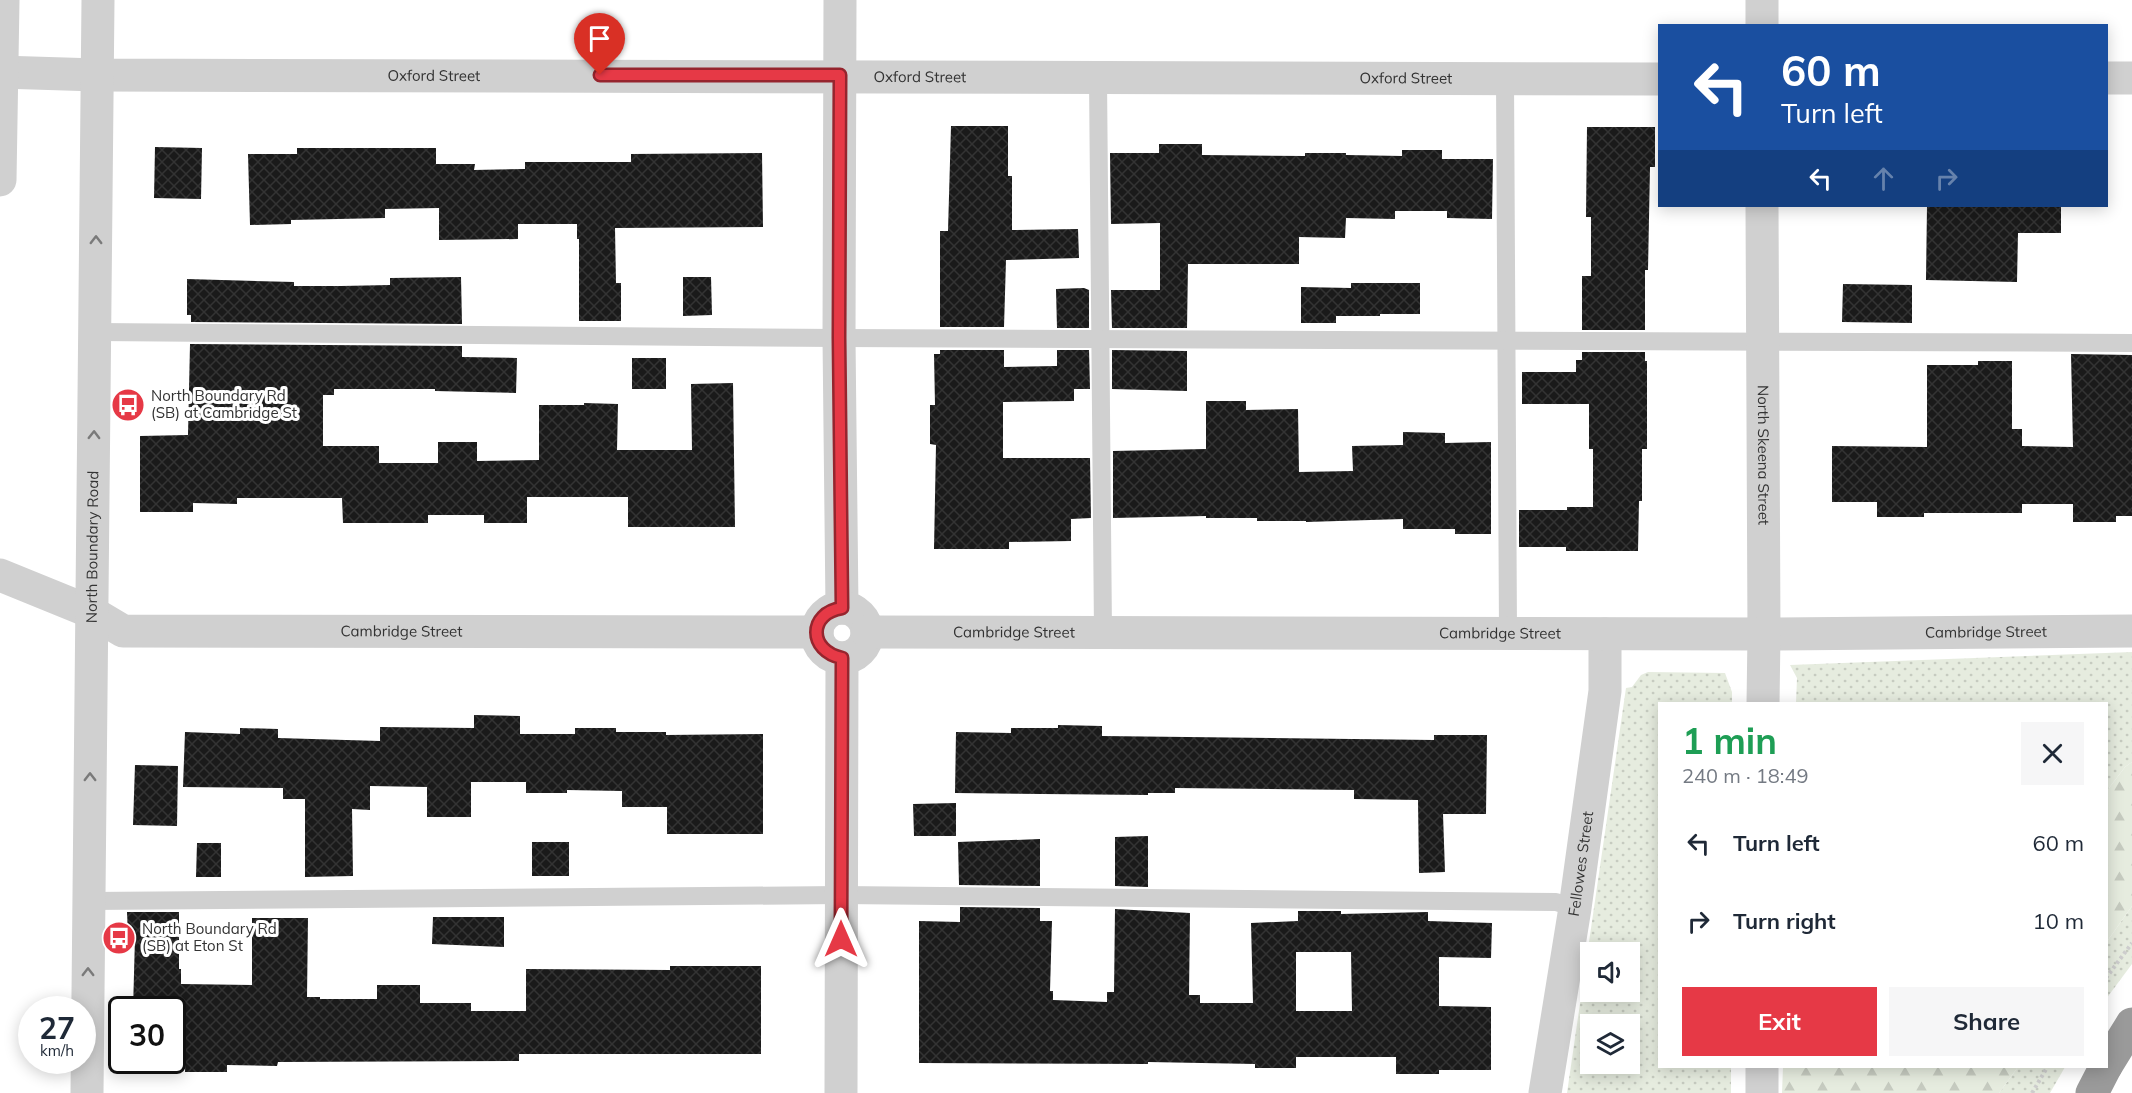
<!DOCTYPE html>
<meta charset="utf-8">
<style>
:root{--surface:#fff;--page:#f6f6f7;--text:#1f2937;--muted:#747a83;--accent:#e63946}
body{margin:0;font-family:Mulish,sans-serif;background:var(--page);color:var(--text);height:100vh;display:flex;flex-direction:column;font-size:22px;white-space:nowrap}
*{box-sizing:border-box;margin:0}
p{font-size:20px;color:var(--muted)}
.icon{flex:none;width:33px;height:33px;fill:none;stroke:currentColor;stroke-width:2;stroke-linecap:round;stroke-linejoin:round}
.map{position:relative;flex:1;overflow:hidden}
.sheet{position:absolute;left:1658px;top:702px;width:450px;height:366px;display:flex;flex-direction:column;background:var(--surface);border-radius:0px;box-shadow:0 3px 15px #0003}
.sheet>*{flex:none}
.guide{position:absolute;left:1658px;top:24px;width:450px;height:183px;border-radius:0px;box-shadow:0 3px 15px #0003;background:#1a4fa0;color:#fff;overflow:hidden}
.tools{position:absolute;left:1580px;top:942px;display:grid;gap:12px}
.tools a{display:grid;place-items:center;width:60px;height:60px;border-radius:0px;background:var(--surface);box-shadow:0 3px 15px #0003;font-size:30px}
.speed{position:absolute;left:18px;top:996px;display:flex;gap:12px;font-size:30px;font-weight:700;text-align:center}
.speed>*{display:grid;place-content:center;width:78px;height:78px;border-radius:50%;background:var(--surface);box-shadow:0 3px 15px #0003;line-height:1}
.speed small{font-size:15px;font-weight:400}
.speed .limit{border:3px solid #111;border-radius:9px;background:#fff;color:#111}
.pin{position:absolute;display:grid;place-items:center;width:51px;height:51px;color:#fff;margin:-62px -26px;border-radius:50% 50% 50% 0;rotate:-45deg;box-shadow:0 0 6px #0007}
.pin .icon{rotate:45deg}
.me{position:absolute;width:66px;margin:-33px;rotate:0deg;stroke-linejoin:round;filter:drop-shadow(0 0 4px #0008)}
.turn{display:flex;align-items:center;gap:21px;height:126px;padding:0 24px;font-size:27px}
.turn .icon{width:78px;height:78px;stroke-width:2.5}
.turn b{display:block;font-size:42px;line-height:51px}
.lanes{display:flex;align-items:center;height:57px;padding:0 24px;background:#0003;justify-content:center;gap:30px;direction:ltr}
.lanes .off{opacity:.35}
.round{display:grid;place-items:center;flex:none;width:63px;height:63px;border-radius:0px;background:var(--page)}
.overview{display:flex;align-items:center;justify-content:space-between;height:102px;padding:0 24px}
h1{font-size:36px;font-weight:700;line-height:45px;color:#1e9e55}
.action{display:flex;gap:12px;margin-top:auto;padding:12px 24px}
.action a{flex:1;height:69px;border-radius:0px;background:var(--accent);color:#fff;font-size:24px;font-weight:700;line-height:69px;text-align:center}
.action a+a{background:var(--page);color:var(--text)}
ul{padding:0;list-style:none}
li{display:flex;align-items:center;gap:18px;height:78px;padding:0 24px}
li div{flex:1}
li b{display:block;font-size:22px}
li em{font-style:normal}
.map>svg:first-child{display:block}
.grass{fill:url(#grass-dots);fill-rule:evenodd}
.forest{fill:url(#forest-firs)}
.building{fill:url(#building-cross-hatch);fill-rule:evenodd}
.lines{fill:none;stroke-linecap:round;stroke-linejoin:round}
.path{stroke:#cdcdcd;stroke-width:4;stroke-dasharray:3 3;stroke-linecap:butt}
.service{stroke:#d0d0d0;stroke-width:18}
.minor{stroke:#d0d0d0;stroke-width:33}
.tertiary{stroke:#d0d0d0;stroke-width:33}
.motorway{stroke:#9a9a9a;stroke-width:33}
.oneway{stroke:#7a7a7a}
.route-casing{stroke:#96252e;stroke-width:15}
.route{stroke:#e63946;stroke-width:10}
.labels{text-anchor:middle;stroke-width:6;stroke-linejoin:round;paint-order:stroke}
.street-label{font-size:15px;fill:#333;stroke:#fff}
.poi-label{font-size:15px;fill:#333;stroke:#fff;text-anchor:start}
</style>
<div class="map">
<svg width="2132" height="1093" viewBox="0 0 2132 1093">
<defs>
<pattern id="grass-dots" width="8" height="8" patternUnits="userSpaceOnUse" patternTransform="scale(1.5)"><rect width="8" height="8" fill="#e6ecdf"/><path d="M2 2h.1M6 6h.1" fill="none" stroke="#c6cbc0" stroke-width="1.8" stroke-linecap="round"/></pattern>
<pattern id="forest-firs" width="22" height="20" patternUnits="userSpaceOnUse" patternTransform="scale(1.5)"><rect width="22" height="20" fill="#e6ecdf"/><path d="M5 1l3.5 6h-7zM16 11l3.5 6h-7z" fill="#c6cbc0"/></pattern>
<pattern id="building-cross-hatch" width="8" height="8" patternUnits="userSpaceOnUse" patternTransform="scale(1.5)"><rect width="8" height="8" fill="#1a1a1a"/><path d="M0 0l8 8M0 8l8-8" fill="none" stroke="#333"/></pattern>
</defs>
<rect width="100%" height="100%" fill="#fff"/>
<g class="grass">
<path d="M 2132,652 L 2132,762 L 2125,767 L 2106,792 L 2106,704 L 1796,703 L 1797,678 L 1790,665 Z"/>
<path d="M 1648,672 L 1725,673 L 1732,692 L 1732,703 L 1659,704 L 1659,1066 L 1731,1067 L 1731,1093 L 1567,1093 L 1626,688 L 1632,687 L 1641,675 ZM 1629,952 L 1629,992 L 1590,992 L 1590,952 ZM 1629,1024 L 1629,1064 L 1590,1064 L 1590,1024 Z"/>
<path d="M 2132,906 L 2132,964 L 2106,999 L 2106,943 Z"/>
<path d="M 2018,1067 L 2065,1067 L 2050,1093 L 1999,1093 Z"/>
</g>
<g class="forest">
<path d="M 2132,762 L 2132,906 L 2106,943 L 2106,792 L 2125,767 Z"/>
<path d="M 1783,1067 L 1783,1066 L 2018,1067 L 1999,1093 L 1782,1093 Z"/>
</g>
<g class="building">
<path d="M 951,126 L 1008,126 L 1008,176 L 1012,176 L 1012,230 L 1078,229 L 1079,258 L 1006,260 L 1004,327 L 940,327 L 940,231 L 948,231 Z"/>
<path d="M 1587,127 L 1655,127 L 1655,167 L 1650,167 L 1648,270 L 1645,270 L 1645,330 L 1582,330 L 1582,276 L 1591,276 L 1591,217 L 1586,217 Z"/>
<path d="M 1159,144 L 1202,144 L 1202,155 L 1305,156 L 1305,153 L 1346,153 L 1346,155 L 1402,156 L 1402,150 L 1442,150 L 1442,159 L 1493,159 L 1492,219 L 1447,218 L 1447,211 L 1395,211 L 1395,219 L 1346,218 L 1345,238 L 1299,237 L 1299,264 L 1188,264 L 1187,328 L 1112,328 L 1111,290 L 1160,290 L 1160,223 L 1111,224 L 1110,153 L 1159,153 Z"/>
<path d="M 155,147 L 202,148 L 201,199 L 154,198 Z"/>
<path d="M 297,148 L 436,148 L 436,164 L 475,164 L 474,170 L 525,169 L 525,162 L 631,162 L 631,154 L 762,153 L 763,227 L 615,228 L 616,283 L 621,283 L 621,321 L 579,321 L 579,239 L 577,239 L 577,224 L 518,224 L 518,239 L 439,240 L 439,208 L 385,209 L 385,218 L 291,220 L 291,224 L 250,225 L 248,154 L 297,154 Z"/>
<path d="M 1927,206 L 2061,206 L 2061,233 L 2018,233 L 2017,282 L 1926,280 Z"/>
<path d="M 461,277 L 462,324 L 191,322 L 191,315 L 187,315 L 187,279 L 294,282 L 294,286 L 341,286 L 390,285 L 390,278 Z"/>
<path d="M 683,277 L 711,277 L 712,315 L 683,316 Z"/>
<path d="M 1351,283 L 1420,283 L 1420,314 L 1380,314 L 1380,316 L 1336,316 L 1336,323 L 1301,323 L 1301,287 L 1351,288 Z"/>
<path d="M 1843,284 L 1912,285 L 1912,323 L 1842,322 Z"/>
<path d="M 1084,288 L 1089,290 L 1089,328 L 1057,328 L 1056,289 Z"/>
<path d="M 190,344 L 462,346 L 462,357 L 517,358 L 516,393 L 435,391 L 435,389 L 334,389 L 334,395 L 323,395 L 323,446 L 379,446 L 379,463 L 438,463 L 438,442 L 477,442 L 477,461 L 539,460 L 539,405 L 584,405 L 584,403 L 618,404 L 617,450 L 692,450 L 691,384 L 733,383 L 735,527 L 628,527 L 628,497 L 527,497 L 527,523 L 484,523 L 484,515 L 428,515 L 428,523 L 343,523 L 342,498 L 237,498 L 237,504 L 193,503 L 193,512 L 140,512 L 140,436 L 188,435 Z"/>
<path d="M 940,350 L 1004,350 L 1004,367 L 1057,366 L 1057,350 L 1089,350 L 1090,389 L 1074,389 L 1074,401 L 1003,402 L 1003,458 L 1090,458 L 1091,518 L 1071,519 L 1071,541 L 1009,542 L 1009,549 L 934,549 L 936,445 L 930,444 L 930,405 L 935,405 L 934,354 L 940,354 Z"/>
<path d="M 1112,350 L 1187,351 L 1187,391 L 1112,389 Z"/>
<path d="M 1582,352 L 1645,352 L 1645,361 L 1647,361 L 1647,449 L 1642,449 L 1642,501 L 1639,501 L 1638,551 L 1566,551 L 1566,547 L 1519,547 L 1519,510 L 1567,510 L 1567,507 L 1593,507 L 1593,449 L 1589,449 L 1589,404 L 1522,404 L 1522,372 L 1576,372 L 1576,360 L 1582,360 Z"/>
<path d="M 2071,354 L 2132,355 L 2132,516 L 2116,516 L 2116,522 L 2073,522 L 2073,504 L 2022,504 L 2022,513 L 1924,513 L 1924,517 L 1877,517 L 1877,502 L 1832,502 L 1832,446 L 1927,447 L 1927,365 L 1978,365 L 1978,361 L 2012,361 L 2012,429 L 2022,429 L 2022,446 L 2073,447 Z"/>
<rect x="632" y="358" width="34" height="31"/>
<path d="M 1206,401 L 1246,401 L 1246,410 L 1298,409 L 1299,472 L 1353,471 L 1352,446 L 1403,445 L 1403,432 L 1445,433 L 1445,443 L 1491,442 L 1491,534 L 1455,534 L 1455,529 L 1403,529 L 1403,519 L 1306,522 L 1306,521 L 1257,521 L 1257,518 L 1206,518 L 1206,516 L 1113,518 L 1113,451 L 1206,449 Z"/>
<path d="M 474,715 L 520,716 L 520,734 L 575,734 L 575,728 L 616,728 L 616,732 L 666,732 L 666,735 L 763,734 L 763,834 L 667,834 L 667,807 L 622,807 L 622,791 L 567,790 L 567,793 L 526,793 L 526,782 L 471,782 L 471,817 L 427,817 L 427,787 L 370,786 L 370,810 L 352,809 L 353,876 L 305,877 L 305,799 L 283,799 L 283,788 L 183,787 L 185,732 L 240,734 L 240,728 L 278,729 L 278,738 L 380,741 L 380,727 L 474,728 Z"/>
<path d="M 1058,725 L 1102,726 L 1102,736 L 1434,740 L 1434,735 L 1487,735 L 1486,814 L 1443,814 L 1445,872 L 1419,873 L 1418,800 L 1354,799 L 1354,790 L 1175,788 L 1175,793 L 1148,793 L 1148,795 L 955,793 L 956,732 L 1011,733 L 1011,728 L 1058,728 Z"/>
<path d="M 135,765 L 178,766 L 177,826 L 133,825 Z"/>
<path d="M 956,803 L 956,836 L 914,836 L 913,804 Z"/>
<path d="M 1148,836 L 1148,887 L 1115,886 L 1115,837 Z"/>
<path d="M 1040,839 L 1040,886 L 959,885 L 958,842 Z"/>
<rect x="532" y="842" width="37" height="34"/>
<path d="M 197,843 L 221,843 L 221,877 L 196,877 Z"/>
<path d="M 960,907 L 1040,908 L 1040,921 L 1052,921 L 1050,991 L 1053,991 L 1053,1000 L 1107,1002 L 1107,992 L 1114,992 L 1115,909 L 1190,913 L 1189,995 L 1200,995 L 1200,1003 L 1253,1003 L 1251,923 L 1298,921 L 1298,911 L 1341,911 L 1341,914 L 1428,912 L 1428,921 L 1492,923 L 1491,958 L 1439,957 L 1439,1006 L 1491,1007 L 1491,1070 L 1439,1070 L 1439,1074 L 1396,1074 L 1396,1057 L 1296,1057 L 1296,1068 L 1255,1068 L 1255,1064 L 1148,1062 L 1148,1064 L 919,1063 L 919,921 L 960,922 ZM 1296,952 L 1351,952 L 1352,1011 L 1296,1011 Z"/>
<path d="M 127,912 L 179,912 L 179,969 L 181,969 L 181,984 L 252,985 L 252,918 L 308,918 L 307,997 L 320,997 L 320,999 L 377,999 L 377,985 L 420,985 L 420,1003 L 471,1003 L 471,1011 L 526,1011 L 526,969 L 670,970 L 670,966 L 761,966 L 761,1054 L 519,1054 L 519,1061 L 278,1062 L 277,1066 L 227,1065 L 227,1072 L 185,1072 L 186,1049 L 172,1049 L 172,1010 L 133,1010 L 135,937 L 128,937 Z"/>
<path d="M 433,917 L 504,917 L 504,947 L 432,944 Z"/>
</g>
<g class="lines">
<g class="path">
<path d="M 2106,978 L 2132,943"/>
<path d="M 2032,1093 L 2048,1066"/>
</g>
<g class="service">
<path d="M 1098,78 L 1103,633"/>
<path d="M 1505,78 L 1508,633"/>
<path d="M 96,332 L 839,338 L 2132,343"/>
<path d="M 89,901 L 841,895 L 1556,902 L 1575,908"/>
</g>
<g class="minor">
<path d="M 840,0 L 839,338 L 842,608"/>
<path d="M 1762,26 L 1762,0"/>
<path id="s1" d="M 0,72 L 97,75 L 1659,79"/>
<path d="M 2106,78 L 2132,78"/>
<path id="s2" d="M 1762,206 L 1764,634 L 2132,631"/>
<path d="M 841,1093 L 842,658"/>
<path id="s3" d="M 1545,1093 L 1575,908 L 1605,691 L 1605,634"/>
</g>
<g class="tertiary">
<path d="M 0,180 L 3,0"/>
<path id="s4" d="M 0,575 L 91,612 L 123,631 L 817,632"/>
<circle cx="842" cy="633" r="25"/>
<path id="s5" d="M 867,632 L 1764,634 L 1763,704"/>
<path id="s6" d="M 87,1093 L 98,0"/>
<path d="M 1762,1093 L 1762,1066"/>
</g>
<g class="motorway">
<path d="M 2106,1066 L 2132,1024"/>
<path d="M 2092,1093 L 2106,1066"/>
</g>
</g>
<defs><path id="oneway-chevron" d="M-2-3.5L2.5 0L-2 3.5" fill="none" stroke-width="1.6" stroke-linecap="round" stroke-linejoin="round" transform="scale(1.5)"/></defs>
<g class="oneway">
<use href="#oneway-chevron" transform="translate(96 240) rotate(-90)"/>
<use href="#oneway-chevron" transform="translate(94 435) rotate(-89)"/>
<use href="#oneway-chevron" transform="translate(90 777) rotate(-90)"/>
<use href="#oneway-chevron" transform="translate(88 972) rotate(-90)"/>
</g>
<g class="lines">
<defs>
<path id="route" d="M 600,75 L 840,75 L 839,338 L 842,608 C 808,613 808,651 842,658 L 841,939"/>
</defs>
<use href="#route" class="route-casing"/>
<use href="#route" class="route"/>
</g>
<defs>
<symbol id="bus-disc" viewBox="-11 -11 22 22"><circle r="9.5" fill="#e63946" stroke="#fff"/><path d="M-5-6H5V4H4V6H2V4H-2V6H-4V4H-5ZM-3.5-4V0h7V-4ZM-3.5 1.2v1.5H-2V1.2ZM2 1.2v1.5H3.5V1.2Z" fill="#fff"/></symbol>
</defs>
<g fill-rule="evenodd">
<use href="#bus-disc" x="109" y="386" width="38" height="38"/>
<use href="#bus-disc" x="100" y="919" width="38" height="38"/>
</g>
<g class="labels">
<g class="street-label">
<text dy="5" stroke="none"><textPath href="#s1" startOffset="434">Oxford Street</textPath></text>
<text dy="5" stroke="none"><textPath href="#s1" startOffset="920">Oxford Street</textPath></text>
<text dy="5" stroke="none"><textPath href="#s1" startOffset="1406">Oxford Street</textPath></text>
<text dy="5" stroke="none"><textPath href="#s2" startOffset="249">North Skeena Street</textPath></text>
<text dy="5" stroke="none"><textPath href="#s6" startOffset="546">North Boundary Road</textPath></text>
<text dy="5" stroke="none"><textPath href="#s4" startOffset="414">Cambridge Street</textPath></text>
<text dy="5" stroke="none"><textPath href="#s2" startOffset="650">Cambridge Street</textPath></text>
<text dy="5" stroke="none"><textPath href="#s5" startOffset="147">Cambridge Street</textPath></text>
<text dy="5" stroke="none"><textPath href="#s5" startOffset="633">Cambridge Street</textPath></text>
<text dy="5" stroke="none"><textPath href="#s3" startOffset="232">Fellowes Street</textPath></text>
</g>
<g class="poi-label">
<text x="151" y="401">North Boundary Rd<tspan x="151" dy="17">(SB) at Cambridge St</tspan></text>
<text x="142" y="934">North Boundary Rd<tspan x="142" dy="17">(SB) at Eton St</tspan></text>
</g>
</g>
</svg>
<div class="tools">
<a><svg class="icon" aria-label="sound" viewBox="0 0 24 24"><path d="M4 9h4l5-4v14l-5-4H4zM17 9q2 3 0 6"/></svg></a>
<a><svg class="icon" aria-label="layers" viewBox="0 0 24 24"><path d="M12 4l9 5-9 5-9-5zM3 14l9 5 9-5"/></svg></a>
</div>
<div class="speed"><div>27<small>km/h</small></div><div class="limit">30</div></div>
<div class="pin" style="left:600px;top:75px;background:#d93025"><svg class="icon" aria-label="arrive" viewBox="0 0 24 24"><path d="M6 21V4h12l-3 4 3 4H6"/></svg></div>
<svg class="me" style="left:841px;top:939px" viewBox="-20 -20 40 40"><path d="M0-17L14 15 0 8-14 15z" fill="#e63946" stroke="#fff" stroke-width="4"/></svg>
<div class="guide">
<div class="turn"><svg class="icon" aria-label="left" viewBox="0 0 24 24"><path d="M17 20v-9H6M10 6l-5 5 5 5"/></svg><div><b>60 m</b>Turn left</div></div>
<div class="lanes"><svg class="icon" aria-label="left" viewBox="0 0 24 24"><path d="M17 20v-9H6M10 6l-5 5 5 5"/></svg><svg class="icon off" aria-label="ahead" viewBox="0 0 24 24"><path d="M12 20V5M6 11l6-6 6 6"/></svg><svg class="icon off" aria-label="right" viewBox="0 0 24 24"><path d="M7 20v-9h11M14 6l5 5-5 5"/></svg></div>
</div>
<section class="sheet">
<div class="overview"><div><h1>1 min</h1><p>240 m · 18:49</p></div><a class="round"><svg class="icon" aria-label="close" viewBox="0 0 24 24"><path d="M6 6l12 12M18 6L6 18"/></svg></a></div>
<ul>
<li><svg class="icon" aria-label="left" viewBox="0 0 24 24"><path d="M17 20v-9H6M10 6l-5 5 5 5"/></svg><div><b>Turn left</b></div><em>60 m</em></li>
<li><svg class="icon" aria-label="right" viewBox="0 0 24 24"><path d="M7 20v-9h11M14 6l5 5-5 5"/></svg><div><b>Turn right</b></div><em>10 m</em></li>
</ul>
<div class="action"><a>Exit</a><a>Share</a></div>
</section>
</div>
